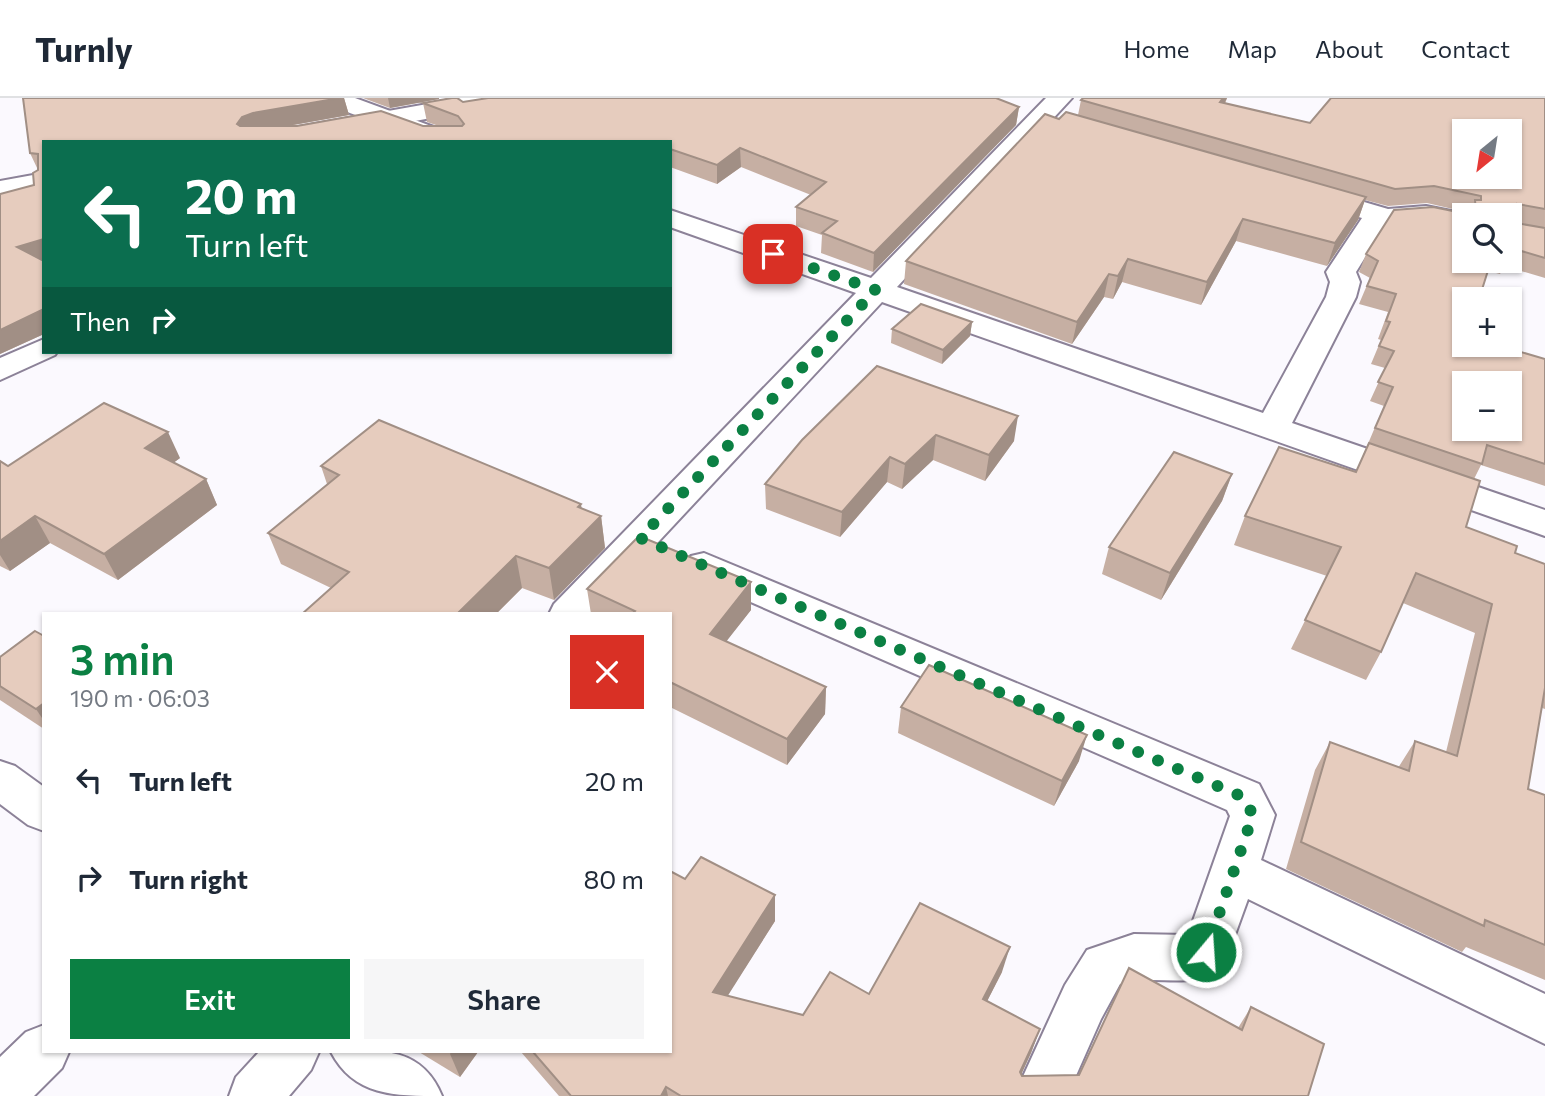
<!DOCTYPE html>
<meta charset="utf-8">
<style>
:root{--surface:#fff;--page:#f6f6f7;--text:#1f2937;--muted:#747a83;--line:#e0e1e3;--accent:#0b8043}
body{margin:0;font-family:Commissioner,sans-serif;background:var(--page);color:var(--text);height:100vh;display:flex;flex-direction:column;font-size:26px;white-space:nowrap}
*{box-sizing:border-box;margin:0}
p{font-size:23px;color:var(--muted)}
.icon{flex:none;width:38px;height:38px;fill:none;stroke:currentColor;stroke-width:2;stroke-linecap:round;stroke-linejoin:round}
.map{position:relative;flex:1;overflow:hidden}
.details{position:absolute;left:42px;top:514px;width:630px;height:441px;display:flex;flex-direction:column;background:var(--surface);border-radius:0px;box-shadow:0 2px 5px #0004}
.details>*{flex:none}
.banner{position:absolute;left:42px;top:42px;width:630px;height:214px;border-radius:0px;box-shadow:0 2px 5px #0004;background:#0b6e4f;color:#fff;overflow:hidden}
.needle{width:46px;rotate:210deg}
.buttons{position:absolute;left:1452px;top:21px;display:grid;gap:14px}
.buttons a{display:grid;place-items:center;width:70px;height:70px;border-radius:0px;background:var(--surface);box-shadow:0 2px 5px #0004;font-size:35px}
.pin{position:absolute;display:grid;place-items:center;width:60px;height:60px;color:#fff;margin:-30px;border-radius:14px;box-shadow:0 4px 10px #0006}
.me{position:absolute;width:77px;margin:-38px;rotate:18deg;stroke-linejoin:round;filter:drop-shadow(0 0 5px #0008)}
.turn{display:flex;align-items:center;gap:24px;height:147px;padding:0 28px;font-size:32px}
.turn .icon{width:91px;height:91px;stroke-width:2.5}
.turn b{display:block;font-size:49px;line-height:60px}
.then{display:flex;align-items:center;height:66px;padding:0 28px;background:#0003;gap:14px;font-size:26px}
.round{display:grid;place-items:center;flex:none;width:74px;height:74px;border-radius:0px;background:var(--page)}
.summary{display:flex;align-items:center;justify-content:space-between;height:119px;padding:0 28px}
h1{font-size:42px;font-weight:600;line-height:52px;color:var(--accent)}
.action{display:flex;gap:14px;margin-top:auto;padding:14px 28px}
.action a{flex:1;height:80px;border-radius:0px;background:var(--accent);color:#fff;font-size:28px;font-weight:600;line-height:80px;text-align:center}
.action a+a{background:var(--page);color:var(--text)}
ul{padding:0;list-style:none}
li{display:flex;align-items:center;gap:21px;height:98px;padding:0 28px}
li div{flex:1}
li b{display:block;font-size:26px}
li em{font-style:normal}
header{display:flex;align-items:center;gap:42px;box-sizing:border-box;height:98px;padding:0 35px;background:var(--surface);border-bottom:2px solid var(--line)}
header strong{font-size:33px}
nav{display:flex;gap:38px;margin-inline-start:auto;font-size:24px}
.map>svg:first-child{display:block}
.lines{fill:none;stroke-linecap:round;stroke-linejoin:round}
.street-casing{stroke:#8c8298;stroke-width:4}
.secondary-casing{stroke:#8c8298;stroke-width:4}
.street{fill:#fff;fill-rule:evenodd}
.secondary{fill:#fff;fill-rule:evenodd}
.wall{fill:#c6afa3;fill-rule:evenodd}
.shaded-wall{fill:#a18f85}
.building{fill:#e6ccbe;stroke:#a18f85;stroke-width:2;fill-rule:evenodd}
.route{stroke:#0b8043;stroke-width:12;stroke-dasharray:0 21.6}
</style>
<header>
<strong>Turnly</strong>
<nav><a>Home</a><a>Map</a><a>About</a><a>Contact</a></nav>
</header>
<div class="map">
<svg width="1545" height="998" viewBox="0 0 1545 998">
<rect width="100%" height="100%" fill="#fbf9fe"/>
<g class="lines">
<defs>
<g id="street">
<path d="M 320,0 L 355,0 L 461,39 L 465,44 L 428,44 L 323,5 Z"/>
<path d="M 1046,0 L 1072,0 L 897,189 L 1263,315 L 1326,199 L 1330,184 L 1326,174 L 1362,120 L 1303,103 L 1299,97 L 1303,91 L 1313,89 L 1388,111 L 1426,108 L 1471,117 L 1465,117 L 1465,132 L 1426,124 L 1385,127 L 1356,174 L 1360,184 L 1356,199 L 1292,325 L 1545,412 L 1545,438 L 882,204 L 591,516 L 549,516 L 554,506 L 856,195 L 670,129 L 670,112 L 871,180 Z"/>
<path d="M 44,241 L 44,254 L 57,254 L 55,257 L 0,282 L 0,260 Z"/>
<path d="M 704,455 L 1259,686 L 1275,717 L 1261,762 L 1545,896 L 1545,946 L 1248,801 L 1223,870 C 1193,893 1155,875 1120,886 L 1101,921 L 1067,998 L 1014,998 L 1065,887 L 1087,852 L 1134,836 L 1188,837 L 1230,718 L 1227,712 L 691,478 L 685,468 L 691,458 Z"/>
<path d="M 0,663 L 15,668 L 44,689 L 44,733 L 28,727 L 0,706 Z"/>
<path d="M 44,927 L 44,954 L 69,954 L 62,970 L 34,998 L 0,998 L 0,959 L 26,934 Z"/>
<path d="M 259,954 L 319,954 L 311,972 L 289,998 L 229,998 L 236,979 Z"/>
<path d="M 331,954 C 378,952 421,947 442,998 C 394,998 354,998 331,954 Z"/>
</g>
<g id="secondary">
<path d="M 461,0 L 513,0 L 510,5 L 501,7 L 302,44 L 246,44 L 250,39 L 259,36 Z"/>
<path d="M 44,75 L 44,91 L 0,99 L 0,83 Z"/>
</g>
</defs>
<use href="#street" class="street-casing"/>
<use href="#secondary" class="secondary-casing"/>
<use href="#street" class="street"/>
<use href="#secondary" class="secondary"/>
</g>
<g class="wall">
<path d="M 23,0 L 344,0 L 349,17 L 288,28 L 297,28 L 381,13 L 423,28 L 439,28 L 427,24 L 423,5 L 452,0 L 457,0 L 463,4 L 488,0 L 996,0 L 1019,9 L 1016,27 L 873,174 L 821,155 L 822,137 L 796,128 L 796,109 L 811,97 L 741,69 L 717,86 L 670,69 L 670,44 L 44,44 L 44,236 L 0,256 L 0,96 L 34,87 L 33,75 L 38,72 L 30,55 Z"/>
<path d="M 363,0 L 439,0 L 439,1 L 390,10 Z"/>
<path d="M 1083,0 L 1227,0 L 1225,6 L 1310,25 L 1545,0 L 1545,130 L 1516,125 L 1545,130 L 1545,180 L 1504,168 L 1500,176 L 1488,173 L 1465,247 L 1545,261 L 1545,388 L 1481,367 L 1474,381 L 1466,429 L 1515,455 L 1545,466 L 1545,611 L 1542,610 L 1528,691 L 1545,697 L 1545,882 L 1466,849 L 1462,854 L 1286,771 L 1315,672 L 1330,644 L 1398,670 L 1415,643 L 1446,654 L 1475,535 L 1403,505 L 1381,554 L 1366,582 L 1291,551 L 1327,478 L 1234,447 L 1245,418 L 1356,374 L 1384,308 L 1370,303 L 1385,270 L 1371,266 L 1381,242 L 1378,241 L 1388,214 L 1359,206 L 1370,180 L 1359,174 L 1366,156 L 1469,116 L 1470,115 L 1427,105 L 1388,108 L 1365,102 L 1358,122 L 1327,168 L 1236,143 L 1201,207 L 1122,184 L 1113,201 L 1104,199 L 1072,246 L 904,186 L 906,163 L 1059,21 L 1078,17 L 1081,2 ZM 1510,117 L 1510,163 L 1465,163 Z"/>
<path d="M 972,224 L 970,238 L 942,266 L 891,245 L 892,231 Z"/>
<path d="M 877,268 L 1014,343 L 985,383 L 933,362 L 902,391 L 887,384 L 840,439 L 766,411 L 765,386 Z"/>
<path d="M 180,360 L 173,365 L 206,381 L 217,407 L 118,482 L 50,445 L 10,473 L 0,468 L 0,363 L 8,368 Z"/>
<path d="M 321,368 L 581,411 L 601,418 L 605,450 L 554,502 L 522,490 L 496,516 L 302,516 L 331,490 L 281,466 L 268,435 L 327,386 Z"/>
<path d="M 1232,376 L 1222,403 L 1161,502 L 1102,476 L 1109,449 Z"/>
<path d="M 587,491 L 751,512 L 726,543 L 826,589 L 825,616 L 787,667 L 672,610 L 670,612 L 670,516 L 591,516 Z"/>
<path d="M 44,538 L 44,631 L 0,602 L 0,559 Z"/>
<path d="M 901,609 L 1079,663 L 1054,708 L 898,635 Z"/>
<path d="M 685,781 L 775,797 L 775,823 L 727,898 L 803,917 L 869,896 L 1002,874 L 987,903 L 1040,931 L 1031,955 L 1021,976 L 1022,978 L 1079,977 L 1238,930 L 1251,909 L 1308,998 L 559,998 L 521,954 L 670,954 Z"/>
<path d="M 419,954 L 478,954 L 460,979 Z"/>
</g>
<g class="shaded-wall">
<path d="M 340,0 L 344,0 L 349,17 L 259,33 L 248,37 L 237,26 L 242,19 L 253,15 Z"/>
<path d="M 388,0 L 439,0 L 439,1 L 390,10 Z"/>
<path d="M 1223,0 L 1227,0 L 1216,21 L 1220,4 Z"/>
<path d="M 1019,9 L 1016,27 L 873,174 L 874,155 Z"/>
<path d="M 740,50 L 741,69 L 717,86 L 717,67 Z"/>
<path d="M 1366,99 L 1358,122 L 1327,168 L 1335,145 Z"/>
<path d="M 1243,121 L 1236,143 L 1201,207 L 1207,184 Z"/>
<path d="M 44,141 L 44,163 L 17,149 Z"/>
<path d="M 1128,161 L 1122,184 L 1113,201 L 1118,178 Z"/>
<path d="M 1109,176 L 1104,199 L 1072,246 L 1077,224 Z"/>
<path d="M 44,211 L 44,236 L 0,256 L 0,232 Z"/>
<path d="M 972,224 L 970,238 L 942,266 L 943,252 Z"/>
<path d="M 1018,318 L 1014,343 L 985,383 L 989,357 Z"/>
<path d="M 168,334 L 180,360 L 157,377 L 145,350 Z"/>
<path d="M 936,337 L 933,362 L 902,391 L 905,366 Z"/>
<path d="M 890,359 L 887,384 L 840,439 L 842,414 Z"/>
<path d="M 1232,376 L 1222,403 L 1161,502 L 1170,475 Z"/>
<path d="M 206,381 L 217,407 L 118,482 L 104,456 Z"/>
<path d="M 581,406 L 585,434 L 601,418 L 605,450 L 554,502 L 549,470 L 578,409 Z"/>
<path d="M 35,418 L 50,445 L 10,473 L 0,457 L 0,443 Z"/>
<path d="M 516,458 L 522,490 L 496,516 L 457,516 Z"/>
<path d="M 751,484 L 751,512 L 711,563 L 710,536 Z"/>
<path d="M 826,589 L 825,616 L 787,667 L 787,641 Z"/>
<path d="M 670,591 L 672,610 L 670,612 Z"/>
<path d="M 44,605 L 44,623 L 36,611 Z"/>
<path d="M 1087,637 L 1079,663 L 1054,708 L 1062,683 Z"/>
<path d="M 775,797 L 775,823 L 715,918 L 713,894 Z"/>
<path d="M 1010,849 L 1002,874 L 976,925 L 983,901 Z"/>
<path d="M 1040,931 L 1031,955 L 1012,997 L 1020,974 Z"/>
<path d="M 451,954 L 478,954 L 460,979 L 450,956 Z"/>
<path d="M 666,989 L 668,998 L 661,998 Z"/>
</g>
<g class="building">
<path d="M 23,0 L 340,0 L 253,15 L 242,19 L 237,26 L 240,28 L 297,28 L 381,13 L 423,28 L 462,28 L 464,26 L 458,18 L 423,5 L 452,0 L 457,0 L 463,4 L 488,0 L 996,0 L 1019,9 L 874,155 L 822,135 L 837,123 L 796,109 L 826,84 L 740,50 L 717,67 L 670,51 L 670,44 L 44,44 L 44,141 L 17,149 L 44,163 L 44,211 L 0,232 L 0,96 L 34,87 L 33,75 L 38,72 L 38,56 L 30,55 Z"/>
<path d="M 1083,0 L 1223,0 L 1220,4 L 1310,25 L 1331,0 L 1545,0 L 1545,111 L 1517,106 L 1516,125 L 1545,130 L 1545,160 L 1511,150 L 1510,153 L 1510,117 L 1465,117 L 1465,163 L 1491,163 L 1479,201 L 1465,201 L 1465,247 L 1497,247 L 1545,261 L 1545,366 L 1487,347 L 1482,366 L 1375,330 L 1393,289 L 1378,284 L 1394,253 L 1379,248 L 1390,224 L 1386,223 L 1396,196 L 1367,188 L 1378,163 L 1366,156 L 1394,112 L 1433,109 L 1472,117 L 1476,114 L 1475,102 L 1481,102 L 1481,98 L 1434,88 L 1395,91 L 1081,2 ZM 1465,33 L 1510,33 L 1510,79 L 1465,79 ZM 1465,285 L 1510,285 L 1510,331 L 1465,331 Z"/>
<path d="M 1066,14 L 1366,99 L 1335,145 L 1243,121 L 1207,184 L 1128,161 L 1118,178 L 1109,176 L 1077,224 L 906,163 L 1045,16 L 1059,21 Z"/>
<path d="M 921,206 L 972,224 L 943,252 L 892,231 Z"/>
<path d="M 877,268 L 1018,318 L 989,357 L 936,337 L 905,366 L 890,359 L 842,414 L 765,386 L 802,342 Z"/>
<path d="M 104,305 L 168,334 L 145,350 L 206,381 L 104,456 L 35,418 L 0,443 L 0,363 L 8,368 Z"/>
<path d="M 379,322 L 581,406 L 578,409 L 601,418 L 549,470 L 516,458 L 457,516 L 302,516 L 349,474 L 268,435 L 339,377 L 321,368 Z"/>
<path d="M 1369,345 L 1480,383 L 1466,429 L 1517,448 L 1515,455 L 1545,466 L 1545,590 L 1528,691 L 1545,697 L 1545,847 L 1485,822 L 1484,828 L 1301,744 L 1330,644 L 1409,673 L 1415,643 L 1457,658 L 1492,506 L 1416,475 L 1381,554 L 1305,522 L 1341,449 L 1245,418 L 1279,349 L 1356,374 Z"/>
<path d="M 1174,354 L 1232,376 L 1170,475 L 1109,449 Z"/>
<path d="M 639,438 L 751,484 L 710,536 L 826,589 L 787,641 L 670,584 L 670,516 L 632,516 L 635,513 L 587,491 Z"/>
<path d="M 35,533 L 44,538 L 44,605 L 36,611 L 0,588 L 0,559 Z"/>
<path d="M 929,567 L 1087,637 L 1062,683 L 901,609 Z"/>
<path d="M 701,759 L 775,797 L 713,894 L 803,917 L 830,874 L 869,896 L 920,805 L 1010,849 L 983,901 L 1040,931 L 1020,974 L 1022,978 L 1079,977 L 1129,870 L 1242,932 L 1251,909 L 1324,946 L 1308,998 L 681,998 L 666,989 L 661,998 L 571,998 L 533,954 L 670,954 L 670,773 L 685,781 Z"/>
</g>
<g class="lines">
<path class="route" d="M 773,156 L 876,192 L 640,440 L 1243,699 L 1253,717 L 1206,854"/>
</g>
</svg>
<div class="buttons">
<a><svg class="needle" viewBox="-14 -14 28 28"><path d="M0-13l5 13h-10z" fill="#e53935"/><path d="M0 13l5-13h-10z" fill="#747a83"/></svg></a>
<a><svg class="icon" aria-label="search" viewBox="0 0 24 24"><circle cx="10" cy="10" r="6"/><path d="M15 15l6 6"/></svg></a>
<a>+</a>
<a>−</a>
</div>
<div class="pin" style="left:773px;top:156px;background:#d93025"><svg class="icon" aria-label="arrive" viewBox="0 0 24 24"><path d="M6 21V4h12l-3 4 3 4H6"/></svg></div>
<svg class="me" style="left:1206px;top:854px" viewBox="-20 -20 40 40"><circle r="17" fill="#0b8043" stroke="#fff" stroke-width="3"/><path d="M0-11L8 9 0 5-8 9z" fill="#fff"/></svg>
<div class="banner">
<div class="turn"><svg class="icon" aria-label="left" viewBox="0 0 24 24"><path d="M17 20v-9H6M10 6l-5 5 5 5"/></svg><div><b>20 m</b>Turn left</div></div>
<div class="then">Then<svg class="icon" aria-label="right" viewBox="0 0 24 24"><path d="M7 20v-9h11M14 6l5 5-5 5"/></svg></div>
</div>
<section class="details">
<div class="summary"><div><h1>3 min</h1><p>190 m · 06:03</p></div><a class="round" style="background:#d93025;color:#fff"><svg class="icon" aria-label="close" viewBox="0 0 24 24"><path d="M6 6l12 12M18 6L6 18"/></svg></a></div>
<ul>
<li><svg class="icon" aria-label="left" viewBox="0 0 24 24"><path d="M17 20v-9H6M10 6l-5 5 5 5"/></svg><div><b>Turn left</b></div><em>20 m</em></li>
<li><svg class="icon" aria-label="right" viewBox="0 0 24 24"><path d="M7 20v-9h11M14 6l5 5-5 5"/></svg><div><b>Turn right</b></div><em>80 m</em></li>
</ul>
<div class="action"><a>Exit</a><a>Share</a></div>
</section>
</div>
